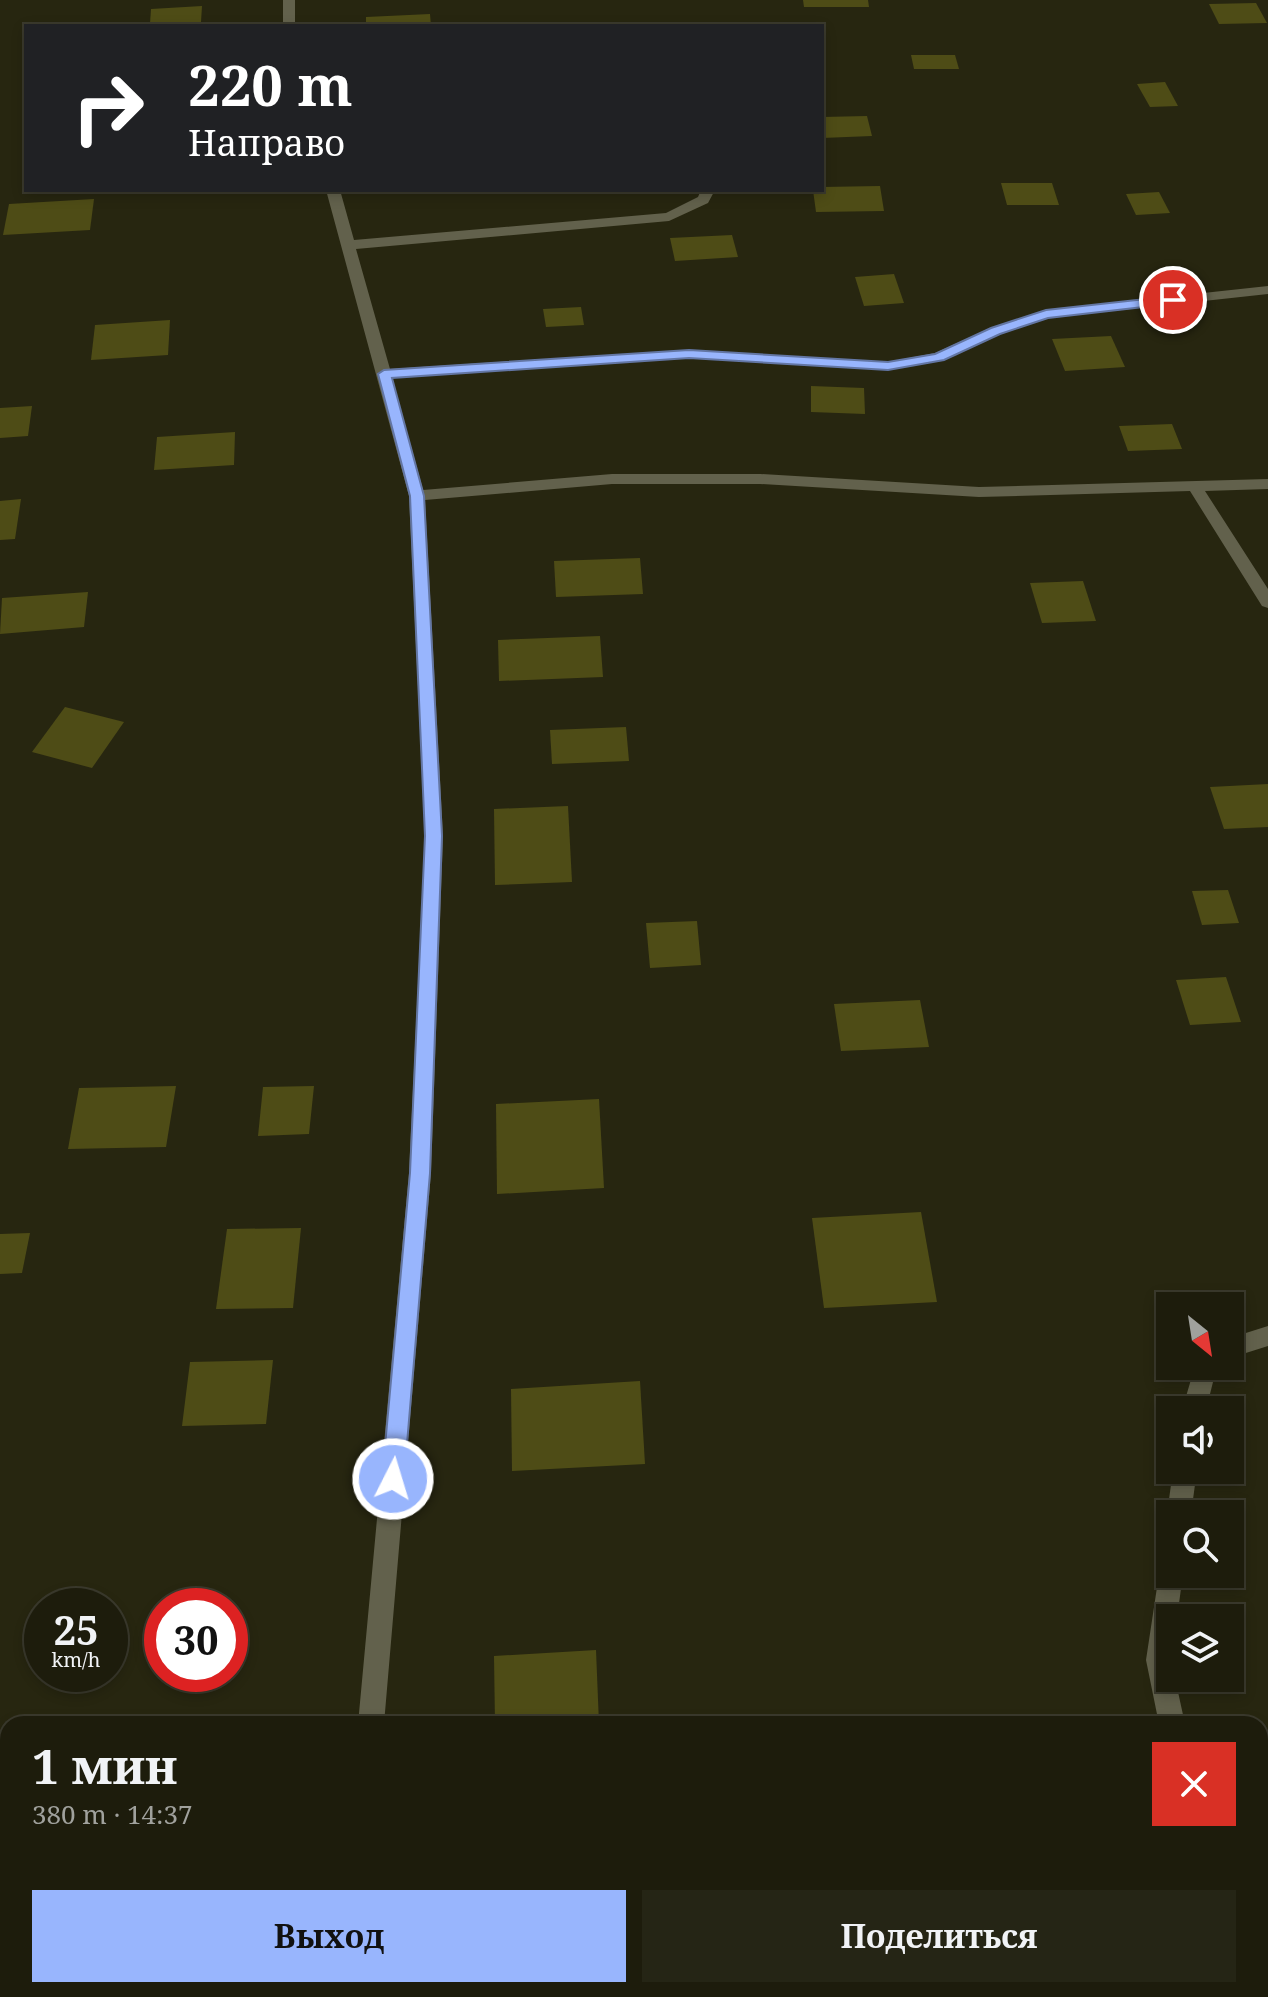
<!DOCTYPE html>
<html lang="ru">
<meta charset="utf-8">
<style>
:root{--surface:#1d1c0c;--page:#252515;--text:#f1f3f6;--muted:#a0a19d;--line:#3b3a2d;--accent:#98b5fd}
body{margin:0;font-family:"Noto Serif",serif;background:var(--page);color:var(--text);height:100vh;display:flex;flex-direction:column;font-size:30px;white-space:nowrap}
*{box-sizing:border-box;margin:0}
p{font-size:26px;color:var(--muted)}
.icon{flex:none;width:44px;height:44px;fill:none;stroke:currentColor;stroke-width:2;stroke-linecap:round;stroke-linejoin:round}
.map{position:relative;flex:1;overflow:hidden}
.side{position:absolute;left:0px;top:1716px;width:1268px;height:282px;display:flex;flex-direction:column;background:var(--surface);border-radius:24px 24px 0 0;box-shadow:0 4px 12px #0003,0 0 0 2px var(--line)}
.side>*{flex:none}
.banner{position:absolute;left:24px;top:24px;width:800px;height:168px;border-radius:0px;box-shadow:0 4px 12px #0003,0 0 0 2px var(--line);background:#202124;color:#fff;overflow:hidden}
.needle{width:52px;rotate:150deg}
.controls{position:absolute;left:1156px;top:1292px;display:grid;gap:16px}
.controls a{display:grid;place-items:center;width:88px;height:88px;border-radius:0px;background:var(--surface);box-shadow:0 4px 12px #0003,0 0 0 2px var(--line);font-size:40px}
.speed{position:absolute;left:24px;top:1588px;display:flex;gap:16px;font-size:40px;font-weight:700;text-align:center}
.speed>*{display:grid;place-content:center;width:104px;height:104px;border-radius:50%;background:var(--surface);box-shadow:0 4px 12px #0003,0 0 0 2px var(--line);line-height:1}
.speed small{font-size:20px;font-weight:400}
.speed .limit{border:12px solid #d22;background:#fff;color:#111}
.pin{position:absolute;display:grid;place-items:center;width:68px;height:68px;color:#fff;margin:-34px;border:4px solid #fff;border-radius:50%;box-shadow:0 2px 8px #0007}
.me{position:absolute;width:88px;margin:-44px;rotate:5deg;stroke-linejoin:round;filter:drop-shadow(0 0 6px #0008)}
.turn{display:flex;align-items:center;gap:28px;height:168px;padding:0 32px;font-size:36px}
.turn .icon{width:104px;height:104px;stroke-width:2.5}
.turn b{display:block;font-size:56px;line-height:68px}
.round{display:grid;place-items:center;flex:none;width:84px;height:84px;border-radius:0px;background:var(--page)}
.summary{display:flex;align-items:center;justify-content:space-between;height:136px;padding:0 32px}
h1{font-size:48px;font-weight:700;line-height:60px}
.action{display:flex;gap:16px;margin-top:auto;padding:16px 32px}
.action a{flex:1;height:92px;border-radius:0px;background:var(--accent);color:#111;font-size:32px;font-weight:700;line-height:92px;text-align:center}
.action a+a{background:var(--page);color:var(--text)}
.map>svg:first-child{display:block}
.building{fill:#4e4c16}
.lines{fill:none;stroke-linecap:round;stroke-linejoin:round}
.minor{fill:#62614c;fill-rule:evenodd}
.route{fill:#98b5fd;stroke:#6376a4;stroke-width:2}
</style>
<div class="map">
<svg width="1268" height="1997" viewBox="0 0 1268 1997">
<rect width="100%" height="100%" fill="#272610"/>
<g class="building">
<path d="M 803,0 L 868,0 L 869,7 L 804,7 Z"/>
<path d="M 1256,3 L 1267,23 L 1219,24 L 1209,4 Z"/>
<path d="M 202,6 L 201,22 L 150,24 L 151,9 Z"/>
<path d="M 430,14 L 431,26 L 366,26 L 366,17 Z"/>
<path d="M 911,55 L 955,55 L 959,69 L 914,69 Z"/>
<path d="M 1165,82 L 1178,106 L 1150,107 L 1137,84 Z"/>
<path d="M 867,116 L 872,136 L 822,138 L 822,117 Z"/>
<path d="M 1001,183 L 1052,183 L 1059,205 L 1007,205 Z"/>
<path d="M 880,186 L 884,211 L 816,212 L 813,190 L 822,190 L 822,187 Z"/>
<path d="M 1159,192 L 1170,213 L 1136,215 L 1126,194 Z"/>
<path d="M 94,199 L 90,230 L 3,235 L 9,204 Z"/>
<path d="M 732,235 L 738,257 L 675,261 L 670,238 Z"/>
<path d="M 894,274 L 904,303 L 864,306 L 855,277 Z"/>
<path d="M 581,307 L 584,325 L 546,327 L 543,309 Z"/>
<path d="M 170,320 L 168,355 L 91,360 L 95,325 Z"/>
<path d="M 1111,336 L 1125,367 L 1065,371 L 1052,339 Z"/>
<path d="M 811,386 L 864,388 L 865,414 L 811,412 Z"/>
<path d="M 32,406 L 28,436 L 0,438 L 0,408 Z"/>
<path d="M 1172,424 L 1182,449 L 1128,451 L 1119,426 Z"/>
<path d="M 235,432 L 234,465 L 154,470 L 157,437 Z"/>
<path d="M 21,499 L 15,539 L 0,540 L 0,501 Z"/>
<path d="M 640,558 L 643,594 L 556,597 L 554,561 Z"/>
<path d="M 1083,581 L 1096,621 L 1042,623 L 1030,583 Z"/>
<path d="M 88,592 L 84,627 L 0,634 L 2,598 Z"/>
<path d="M 600,636 L 603,677 L 499,681 L 498,640 Z"/>
<path d="M 65,707 L 124,722 L 92,768 L 32,752 Z"/>
<path d="M 626,727 L 629,761 L 552,764 L 550,730 Z"/>
<path d="M 1268,784 L 1268,827 L 1224,829 L 1210,787 Z"/>
<path d="M 568,806 L 572,882 L 495,885 L 494,809 Z"/>
<path d="M 1228,890 L 1239,923 L 1202,925 L 1192,891 Z"/>
<path d="M 697,921 L 701,965 L 650,968 L 646,923 Z"/>
<path d="M 1226,977 L 1241,1022 L 1190,1025 L 1176,980 Z"/>
<path d="M 920,1000 L 929,1047 L 841,1051 L 834,1004 Z"/>
<path d="M 176,1086 L 166,1147 L 68,1149 L 79,1088 Z"/>
<path d="M 314,1086 L 309,1134 L 258,1136 L 263,1087 Z"/>
<path d="M 599,1099 L 604,1188 L 497,1194 L 496,1104 Z"/>
<path d="M 921,1212 L 937,1302 L 824,1308 L 812,1218 Z"/>
<path d="M 301,1228 L 293,1308 L 216,1309 L 227,1229 Z"/>
<path d="M 30,1233 L 22,1273 L 0,1274 L 0,1234 Z"/>
<path d="M 273,1360 L 266,1424 L 182,1426 L 190,1362 Z"/>
<path d="M 640,1381 L 645,1464 L 512,1471 L 511,1389 Z"/>
<path d="M 596,1650 L 599,1724 L 495,1724 L 494,1656 Z"/>
<path d="M 1260,1745 L 1268,1746 L 1268,1843 L 1260,1843 Z"/>
<path d="M 160,1990 L 247,1990 L 248,1997 L 160,1997 Z"/>
<path d="M 1038,1990 L 1117,1990 L 1119,1997 L 1040,1997 Z"/>
</g>
<g class="lines">
<g class="minor">
<rect x="283" y="0" width="12" height="26"/>
<path d="M 326,190 L 340,190 L 354,240 L 666,213 L 698,197 L 701,190 L 715,190 L 708,203 L 669,221 L 356,249 L 390,369 L 689,350 L 888,362 L 935,353 L 991,328 L 1046,310 L 1268,286 L 1268,294 L 1048,318 L 1001,334 L 944,360 L 888,370 L 689,358 L 392,378 L 423,490 L 612,474 L 760,474 L 979,487 L 1268,479 L 1268,489 L 1205,491 L 1268,589 L 1268,608 L 1262,606 L 1190,491 L 979,497 L 760,484 L 612,484 L 425,500 L 443,836 L 431,1173 L 384,1724 L 358,1724 L 409,1173 L 425,836 L 409,496 Z"/>
<path d="M 1268,1326 L 1268,1346 L 1230,1358 L 1230,1338 Z"/>
<path d="M 1195,1366 L 1222,1366 L 1214,1378 L 1206,1410 L 1182,1410 Z"/>
<path d="M 1173,1470 L 1197,1470 L 1191,1514 L 1170,1514 L 1170,1521 L 1167,1514 Z"/>
<path d="M 1170,1562 L 1170,1574 L 1183,1574 L 1177,1618 L 1170,1618 L 1170,1678 L 1175,1678 L 1185,1724 L 1159,1724 L 1146,1660 L 1159,1574 L 1162,1565 Z"/>
<path d="M 333,1990 L 361,1990 L 360,1997 L 332,1997 Z"/>
<path d="M 1215,1990 L 1243,1990 L 1244,1997 L 1216,1997 Z"/>
</g>
</g>
<path class="route" d="M 1173,296 L 1180,300 L 1178,303 L 1048,318 L 1000,334 L 944,360 L 888,370 L 689,358 L 392,378 L 424,496 L 442,836 L 430,1173 L 404,1479 L 400,1486 L 393,1489 L 385,1486 L 382,1479 L 410,1173 L 425,836 L 410,496 L 378,374 L 384,370 L 689,350 L 888,362 L 935,354 L 991,328 L 1046,310 Z"/>
</svg>
<div class="controls">
<a><svg class="needle" viewBox="-14 -14 28 28"><path d="M0-13l5 13h-10z" fill="#e53935"/><path d="M0 13l5-13h-10z" fill="#a0a19d"/></svg></a>
<a><svg class="icon" aria-label="sound" viewBox="0 0 24 24"><path d="M4 9h4l5-4v14l-5-4H4zM17 9q2 3 0 6"/></svg></a>
<a><svg class="icon" aria-label="search" viewBox="0 0 24 24"><circle cx="10" cy="10" r="6"/><path d="M15 15l6 6"/></svg></a>
<a><svg class="icon" aria-label="layers" viewBox="0 0 24 24"><path d="M12 4l9 5-9 5-9-5zM3 14l9 5 9-5"/></svg></a>
</div>
<div class="speed"><div>25<small>km/h</small></div><div class="limit">30</div></div>
<div class="pin" style="left:1173px;top:300px;background:#d93025"><svg class="icon" aria-label="arrive" viewBox="0 0 24 24"><path d="M6 21V4h12l-3 4 3 4H6"/></svg></div>
<svg class="me" style="left:393px;top:1479px" viewBox="-20 -20 40 40"><circle r="17" fill="#98b5fd" stroke="#fff" stroke-width="3"/><path d="M0-11L8 9 0 5-8 9z" fill="#fff"/></svg>
<div class="banner">
<div class="turn"><svg class="icon" aria-label="right" viewBox="0 0 24 24"><path d="M7 20v-9h11M14 6l5 5-5 5"/></svg><div><b>220 m</b>Направо</div></div>
</div>
<section class="side">
<div class="summary"><div><h1>1 мин</h1><p>380 m · 14:37</p></div><a class="round" style="background:#d93025;color:#fff"><svg class="icon" aria-label="close" viewBox="0 0 24 24"><path d="M6 6l12 12M18 6L6 18"/></svg></a></div>
<div class="action"><a>Выход</a><a>Поделиться</a></div>
</section>
</div>
